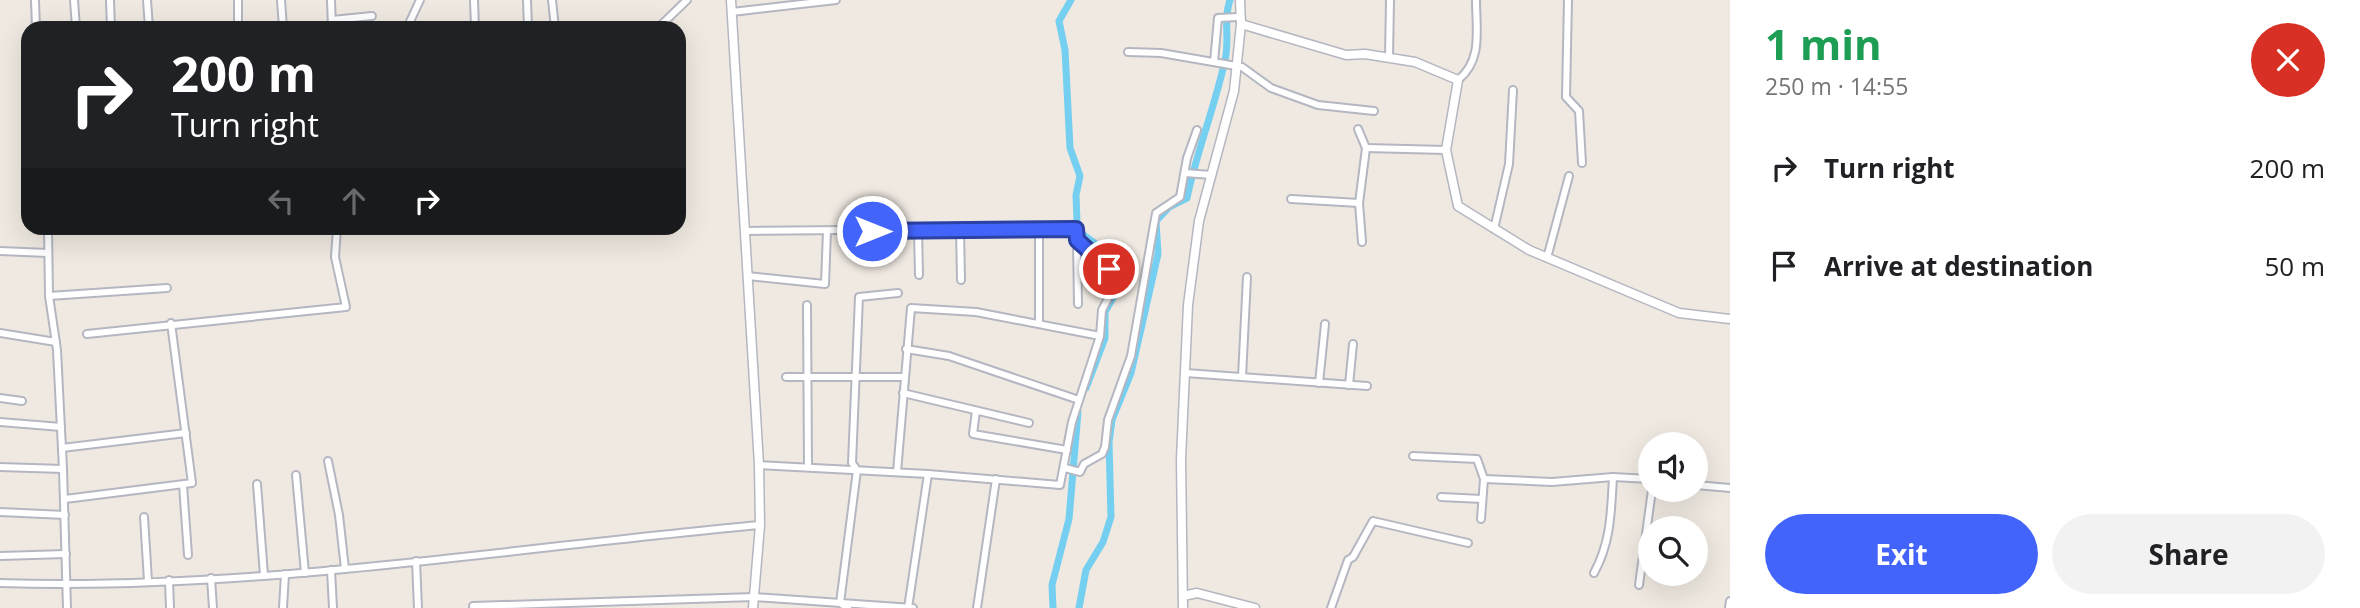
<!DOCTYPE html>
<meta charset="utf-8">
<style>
:root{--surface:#fff;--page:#f2f2f2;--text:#202124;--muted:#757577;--accent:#4264fb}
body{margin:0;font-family:"Open Sans",sans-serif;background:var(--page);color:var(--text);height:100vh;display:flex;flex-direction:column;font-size:26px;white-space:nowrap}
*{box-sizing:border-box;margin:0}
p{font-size:23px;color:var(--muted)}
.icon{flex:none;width:38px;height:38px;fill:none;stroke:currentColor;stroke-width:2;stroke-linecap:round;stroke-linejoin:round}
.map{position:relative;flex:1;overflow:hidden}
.drawer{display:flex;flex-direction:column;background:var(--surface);width:630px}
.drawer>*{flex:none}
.top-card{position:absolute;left:21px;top:21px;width:665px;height:214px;border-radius:21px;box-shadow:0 7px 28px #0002;background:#202124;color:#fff;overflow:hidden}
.controls{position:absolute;left:1638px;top:432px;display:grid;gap:14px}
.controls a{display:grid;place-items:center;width:70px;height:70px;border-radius:50%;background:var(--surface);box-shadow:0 7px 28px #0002;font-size:35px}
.pin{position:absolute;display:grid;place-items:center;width:60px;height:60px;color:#fff;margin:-30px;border:4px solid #fff;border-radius:50%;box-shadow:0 2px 7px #0007}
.me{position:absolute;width:77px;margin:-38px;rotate:90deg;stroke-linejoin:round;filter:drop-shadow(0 0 5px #0008)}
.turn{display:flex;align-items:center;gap:24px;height:147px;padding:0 35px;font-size:32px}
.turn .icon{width:91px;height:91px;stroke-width:2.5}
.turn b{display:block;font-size:49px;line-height:60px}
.lanes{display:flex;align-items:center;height:66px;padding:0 35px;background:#0003;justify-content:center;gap:35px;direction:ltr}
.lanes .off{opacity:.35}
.round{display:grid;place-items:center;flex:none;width:74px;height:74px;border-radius:37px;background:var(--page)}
.overview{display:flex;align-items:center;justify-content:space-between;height:119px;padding:0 35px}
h1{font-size:42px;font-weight:700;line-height:52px;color:#1e9e55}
.primary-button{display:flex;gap:14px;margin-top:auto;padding:14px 35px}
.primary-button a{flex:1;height:80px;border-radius:42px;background:var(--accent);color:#fff;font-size:28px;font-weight:700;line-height:80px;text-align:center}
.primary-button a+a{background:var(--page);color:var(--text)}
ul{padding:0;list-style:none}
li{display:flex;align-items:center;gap:21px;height:98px;padding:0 35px}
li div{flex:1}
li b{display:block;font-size:26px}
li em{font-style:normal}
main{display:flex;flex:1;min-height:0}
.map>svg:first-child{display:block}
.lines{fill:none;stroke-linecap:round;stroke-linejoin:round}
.canal{stroke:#75cff0;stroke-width:7}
.street-casing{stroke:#b4b7c1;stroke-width:10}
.secondary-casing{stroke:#b4b7c1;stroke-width:11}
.street{stroke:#fff;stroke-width:6}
.secondary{stroke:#fff;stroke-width:8}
.route-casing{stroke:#2b41a3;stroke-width:18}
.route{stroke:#4264fb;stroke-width:12}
</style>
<main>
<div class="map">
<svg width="1730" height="608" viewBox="0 0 1730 608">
<rect width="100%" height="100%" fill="#efe9e1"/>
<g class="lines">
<g class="canal">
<path d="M 1071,0 L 1059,21 L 1065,50 L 1070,148 L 1080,176 L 1076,195 L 1077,222 L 1081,233 L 1111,255 L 1120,285 L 1105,312 L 1105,338 L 1086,388"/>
<path d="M 1053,608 L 1052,585 L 1069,519 L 1078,412"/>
<path d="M 1079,608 L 1086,570 L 1103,542 L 1111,517 L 1109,442 L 1112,420 L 1131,373 L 1158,254 L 1156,221 L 1169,207 L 1187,198 C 1197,150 1215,107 1225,60 C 1230,40 1223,19 1230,0"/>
</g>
<defs>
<g id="street">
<path d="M 35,0 L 36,28"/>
<path d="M 74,0 L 76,28"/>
<path d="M 110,0 L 111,28"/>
<path d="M 147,0 L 149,28"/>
<path d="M 238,0 L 238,28"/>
<path d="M 281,0 L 283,28"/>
<path d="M 331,0 L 332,28"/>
<path d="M 474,0 L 475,28"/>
<path d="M 527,0 L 528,28"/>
<path d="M 552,0 L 555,28"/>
<path d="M 1568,0 L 1566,97 L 1579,111 L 1582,163"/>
<path d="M 732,12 L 836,0"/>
<path d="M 332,20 L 372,16"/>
<path d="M 407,28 L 420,0"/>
<path d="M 658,28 L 687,0"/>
<path d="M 1128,52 L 1161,53 L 1242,67 L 1271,88 L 1318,105 L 1374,111"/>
<path d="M 1389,57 L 1390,0"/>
<path d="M 1214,62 L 1218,18 L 1238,17"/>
<path d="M 1458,80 C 1483,60 1476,30 1476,0"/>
<path d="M 1358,129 L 1366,148 L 1359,203 L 1362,242"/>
<path d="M 1366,148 L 1446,150"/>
<path d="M 1185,173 L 1211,175"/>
<path d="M 1291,199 L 1359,203"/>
<path d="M 48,228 L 49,296 L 57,350 L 63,469 L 67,608"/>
<path d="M 1494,229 L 1509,164 L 1513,90"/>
<path d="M 918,230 L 919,275"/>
<path d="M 960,230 L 961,280"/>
<path d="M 745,231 L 1074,228 L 1077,230 L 1077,240 L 1109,269 L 1114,287 L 1102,310 L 1100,336 L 1072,422 L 1060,485 L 928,474 L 759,465"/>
<path d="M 1077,240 L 1078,304"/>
<path d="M 0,251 L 48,253"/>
<path d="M 1547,258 L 1569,176"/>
<path d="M 748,276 L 825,284 L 827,231"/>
<path d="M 49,296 L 167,288"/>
<path d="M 807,305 L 808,467"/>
<path d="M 1039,322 L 1039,230"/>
<path d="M 0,333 L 56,342"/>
<path d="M 87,334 L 346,307 L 335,257 L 337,228"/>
<path d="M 906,349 L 949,356 L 1079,400"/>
<path d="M 1186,373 L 1367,386"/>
<path d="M 786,377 L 904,377"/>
<path d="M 1242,377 L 1247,277"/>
<path d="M 1319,383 L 1325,324"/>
<path d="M 1349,385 L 1353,344"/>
<path d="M 903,393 L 1029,423"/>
<path d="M 0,398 L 22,401"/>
<path d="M 976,411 L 973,434 L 1067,450"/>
<path d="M 0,422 L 61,427"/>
<path d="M 62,448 L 186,433"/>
<path d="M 1413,456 L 1477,459 L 1484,479 L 1481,519"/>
<path d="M 328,461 L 339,515 L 345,569"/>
<path d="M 0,467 L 63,469"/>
<path d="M 1065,468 L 1080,472 L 1084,464 L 1102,454 L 1105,447 L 1108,420 L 1131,356 L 1156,213 L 1180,197 L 1187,158 L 1197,130"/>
<path d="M 897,472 L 911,308 L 976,312 L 1100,336"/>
<path d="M 296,475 L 305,573"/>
<path d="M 1484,479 L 1552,482 L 1613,477 L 1650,479"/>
<path d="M 257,484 L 264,575"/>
<path d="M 183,485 L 188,555"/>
<path d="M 1696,485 L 1730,488"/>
<path d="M 1441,497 L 1482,499"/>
<path d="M 65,499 L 192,483 L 171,323"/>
<path d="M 0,512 L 65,515"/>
<path d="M 144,517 L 148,581"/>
<path d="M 0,556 L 66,554"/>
<path d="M 416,561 L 418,608"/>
<path d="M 331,570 L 333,608"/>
<path d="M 1594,573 C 1611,542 1611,512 1613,477"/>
<path d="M 211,578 L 213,608"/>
<path d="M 169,580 L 170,608"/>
<path d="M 0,583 C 254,591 507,548 760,525"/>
<path d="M 1639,585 L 1652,490"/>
<path d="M 473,606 L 754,597 L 913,608"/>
<path d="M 1729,607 L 1730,601"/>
<path d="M 283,608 L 285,574"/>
<path d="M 848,608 L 840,603 L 857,470 L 852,463 L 859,297 L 898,293"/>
<path d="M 908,608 L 928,474"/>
<path d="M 977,608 L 996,479"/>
<path d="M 1331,608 L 1348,560 L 1353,557 L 1373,521 L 1468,543"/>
</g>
<g id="secondary">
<path d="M 731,0 L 759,465 L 760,525 L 753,608"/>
<path d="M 1241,24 L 1346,55 L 1365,54 L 1415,62 L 1458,80 L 1446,150 L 1458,206 L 1529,250 L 1679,313 L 1730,319"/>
<path d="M 1183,596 L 1197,593 L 1255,608"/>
<path d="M 1183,608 L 1181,459 L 1188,305 L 1199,221 L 1234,91 L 1241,24 L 1240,0"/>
</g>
</defs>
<use href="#street" class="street-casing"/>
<use href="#secondary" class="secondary-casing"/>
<use href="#street" class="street"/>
<use href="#secondary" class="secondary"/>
</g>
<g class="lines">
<defs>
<path id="route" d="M 872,231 L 1076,229 L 1077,240 L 1109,269"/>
</defs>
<use href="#route" class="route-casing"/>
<use href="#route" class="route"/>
</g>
</svg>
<div class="controls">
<a><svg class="icon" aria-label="sound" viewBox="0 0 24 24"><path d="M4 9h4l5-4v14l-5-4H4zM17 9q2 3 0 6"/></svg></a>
<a><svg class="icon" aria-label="search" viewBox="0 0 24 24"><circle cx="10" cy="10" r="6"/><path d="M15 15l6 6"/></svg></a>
</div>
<div class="pin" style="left:1109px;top:269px;background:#d93025"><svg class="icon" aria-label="arrive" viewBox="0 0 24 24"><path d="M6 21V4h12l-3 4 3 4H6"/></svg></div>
<svg class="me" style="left:872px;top:231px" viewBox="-20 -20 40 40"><circle r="17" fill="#4264fb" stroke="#fff" stroke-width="3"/><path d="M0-11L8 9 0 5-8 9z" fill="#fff"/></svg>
<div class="top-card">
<div class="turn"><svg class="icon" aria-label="right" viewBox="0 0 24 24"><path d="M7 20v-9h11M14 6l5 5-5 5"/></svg><div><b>200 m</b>Turn right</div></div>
<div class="lanes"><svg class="icon off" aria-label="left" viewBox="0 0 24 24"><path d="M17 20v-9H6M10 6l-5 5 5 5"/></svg><svg class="icon off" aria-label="ahead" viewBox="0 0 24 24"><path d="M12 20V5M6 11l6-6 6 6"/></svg><svg class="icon" aria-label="right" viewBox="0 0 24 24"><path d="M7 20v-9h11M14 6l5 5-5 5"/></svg></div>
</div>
</div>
<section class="drawer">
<div class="overview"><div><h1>1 min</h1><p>250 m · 14:55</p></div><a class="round" style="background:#d93025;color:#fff"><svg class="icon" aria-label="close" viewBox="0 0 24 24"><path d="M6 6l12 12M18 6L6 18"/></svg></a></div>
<ul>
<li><svg class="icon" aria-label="right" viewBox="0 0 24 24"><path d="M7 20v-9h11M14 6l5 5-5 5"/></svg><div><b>Turn right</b></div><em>200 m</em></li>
<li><svg class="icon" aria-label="arrive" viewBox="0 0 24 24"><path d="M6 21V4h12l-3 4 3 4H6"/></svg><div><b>Arrive at destination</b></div><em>50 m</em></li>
</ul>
<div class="primary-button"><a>Exit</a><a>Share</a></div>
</section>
</main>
